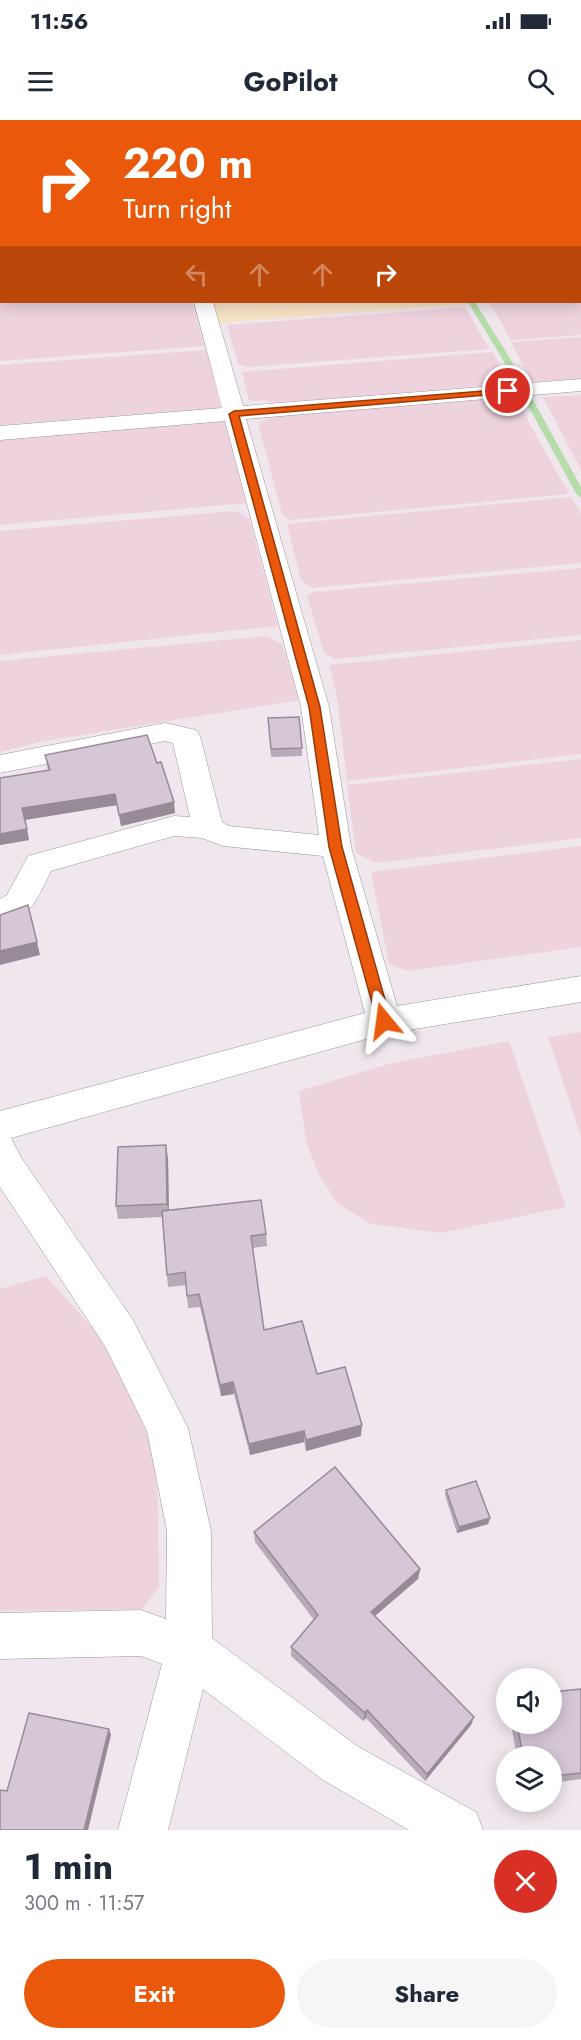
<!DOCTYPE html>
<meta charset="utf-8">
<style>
:root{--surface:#fff;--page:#f6f6f7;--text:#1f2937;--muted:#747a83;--accent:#ea580c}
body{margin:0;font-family:Jost,sans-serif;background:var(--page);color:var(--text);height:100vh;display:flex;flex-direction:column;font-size:22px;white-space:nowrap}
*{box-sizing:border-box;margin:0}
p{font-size:20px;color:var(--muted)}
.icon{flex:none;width:33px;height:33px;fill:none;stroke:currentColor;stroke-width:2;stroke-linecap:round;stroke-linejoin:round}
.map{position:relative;height:1710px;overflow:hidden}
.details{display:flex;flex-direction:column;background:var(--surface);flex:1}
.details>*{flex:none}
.hud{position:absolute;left:0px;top:0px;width:582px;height:183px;box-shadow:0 3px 15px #0003;background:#ea580c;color:#fff;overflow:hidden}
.buttons{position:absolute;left:496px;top:1548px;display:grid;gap:12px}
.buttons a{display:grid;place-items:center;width:66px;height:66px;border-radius:50%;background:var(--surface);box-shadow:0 3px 15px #0003;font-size:30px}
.pin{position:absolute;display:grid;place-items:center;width:51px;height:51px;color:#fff;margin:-26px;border:3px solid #fff;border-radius:50%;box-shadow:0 2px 6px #0007}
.me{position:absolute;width:66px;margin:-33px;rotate:344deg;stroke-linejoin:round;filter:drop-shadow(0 0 4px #0008)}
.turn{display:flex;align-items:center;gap:21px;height:126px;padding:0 24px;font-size:27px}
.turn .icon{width:78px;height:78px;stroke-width:2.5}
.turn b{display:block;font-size:42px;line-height:51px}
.lanes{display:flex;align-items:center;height:57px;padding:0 24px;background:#0003;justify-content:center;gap:30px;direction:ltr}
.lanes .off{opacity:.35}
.round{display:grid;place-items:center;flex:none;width:63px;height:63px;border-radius:32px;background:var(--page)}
.summary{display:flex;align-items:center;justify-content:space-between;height:102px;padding:0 24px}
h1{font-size:36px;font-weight:700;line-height:45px}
.button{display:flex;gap:12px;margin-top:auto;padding:12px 24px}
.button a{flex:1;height:69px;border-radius:36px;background:var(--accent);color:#fff;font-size:24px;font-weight:700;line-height:69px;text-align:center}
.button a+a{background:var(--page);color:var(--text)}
.status{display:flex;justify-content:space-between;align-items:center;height:42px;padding:0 30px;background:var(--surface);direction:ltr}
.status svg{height:16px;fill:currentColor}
header{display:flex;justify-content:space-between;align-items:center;height:78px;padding:0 24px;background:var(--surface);font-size:27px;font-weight:700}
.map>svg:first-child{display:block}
.farmland{fill:#eed3de}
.park{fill:#f8e3c6}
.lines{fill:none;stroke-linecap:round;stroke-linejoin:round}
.stream{fill:#b6dca9;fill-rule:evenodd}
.minor-casing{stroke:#979797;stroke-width:1}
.path{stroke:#c373f4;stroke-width:2;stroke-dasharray:1.5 1.5;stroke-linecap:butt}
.minor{fill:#fff;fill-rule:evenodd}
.wall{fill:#b8abb8}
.shaded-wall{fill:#968b96}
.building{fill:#d6c7d6;stroke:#968b96;stroke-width:1.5}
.route{fill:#ea580c;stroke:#983908;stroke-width:1.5}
</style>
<div class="status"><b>11:56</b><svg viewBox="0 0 49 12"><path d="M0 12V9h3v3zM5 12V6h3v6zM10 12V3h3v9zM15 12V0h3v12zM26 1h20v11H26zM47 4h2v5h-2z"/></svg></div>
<header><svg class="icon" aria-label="menu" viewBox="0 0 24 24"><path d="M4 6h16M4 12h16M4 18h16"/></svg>GoPilot<svg class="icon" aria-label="search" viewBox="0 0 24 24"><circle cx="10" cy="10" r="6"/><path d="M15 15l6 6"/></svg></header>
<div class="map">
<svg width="581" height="1710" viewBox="0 0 581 1710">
<rect width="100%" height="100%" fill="#f0e6ee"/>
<g class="farmland">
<path d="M 581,154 L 581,215 L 511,220 L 489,182 L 580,182 Z"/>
<path d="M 0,165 L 2,182 L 192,182 L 204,226 L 0,241 Z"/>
<path d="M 465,187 L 489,229 L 247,247 L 238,244 L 227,205 Z"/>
<path d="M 581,217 L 581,259 L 532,262 L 511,222 Z"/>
<path d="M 206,230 L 221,286 L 218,288 L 0,305 L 0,245 Z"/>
<path d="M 493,232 L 508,263 L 274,284 L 265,280 L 249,281 L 242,252 Z"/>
<path d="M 581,275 L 581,350 L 543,277 Z"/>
<path d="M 505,277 L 516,279 L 569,374 L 290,400 L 282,394 L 258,303 L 270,298 Z"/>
<path d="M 224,301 L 246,383 L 0,405 L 0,320 Z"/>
<path d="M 571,377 L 581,394 L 581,443 L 314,468 L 301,461 L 287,404 Z"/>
<path d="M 235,391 L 249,398 L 278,506 L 0,535 L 0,411 Z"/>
<path d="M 581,448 L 581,515 L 334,539 L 324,533 L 307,476 L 313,472 Z"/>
<path d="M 267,516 L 282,524 L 300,580 L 44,621 L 0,632 L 0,541 Z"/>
<path d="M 581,520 L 581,634 L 347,661 L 337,577 L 329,545 Z"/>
<path d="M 581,639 L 581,718 L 376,743 L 356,733 L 347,665 Z"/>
<path d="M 581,726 L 581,827 L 408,851 L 389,844 L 371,752 Z"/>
<path d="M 581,912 L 581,1017 L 548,917 Z"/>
<path d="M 509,921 L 566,1087 L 441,1113 L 371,1104 L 338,1084 L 318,1053 L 306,1021 L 299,971 L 392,943 Z"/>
<path d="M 46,1156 L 111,1229 L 134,1280 L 154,1334 L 158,1388 L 159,1466 L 143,1489 L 0,1491 L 0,1169 Z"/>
</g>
<g class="park">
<path d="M 158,0 L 571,0 L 572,1 L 159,2 Z"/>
<path d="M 211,182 L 465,182 L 467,184 L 218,203 Z"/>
</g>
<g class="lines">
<g class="stream">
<path d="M 364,0 L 370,0 L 371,2 L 365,2 Z"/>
<path d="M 468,182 L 475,182 L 511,240 L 581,367 L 581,378 L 577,375 L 503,240 Z"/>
</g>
<defs>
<g id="minor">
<path d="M 144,0 L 160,0 L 161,2 L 145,2 Z"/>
<path d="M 194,182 L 213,182 L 243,286 L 581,259 L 581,271 L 246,299 L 329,587 L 351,727 L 397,886 L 581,856 L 581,882 L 384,914 L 11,1018 L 22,1039 L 133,1200 L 188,1308 L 211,1411 L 212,1518 L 357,1626 L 476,1692 L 483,1710 L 409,1710 L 323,1660 L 203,1569 L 168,1710 L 118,1710 L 162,1544 L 141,1536 L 0,1539 L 0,1493 L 141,1490 L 166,1499 L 167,1411 L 147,1311 L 105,1226 L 0,1067 L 0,991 L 365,893 L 323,736 L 223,726 L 202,718 L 174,716 L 51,751 C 36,780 34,795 0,806 L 0,779 L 7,775 L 28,736 L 174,696 L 190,697 L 173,623 L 165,621 L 0,653 L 0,635 L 165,603 L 196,610 L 200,616 L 222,702 L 229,706 L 319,715 L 301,587 L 225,301 L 0,320 L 0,306 L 222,288 Z"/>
</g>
</defs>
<use href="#minor" class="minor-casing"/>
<g class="path">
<path d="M 448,0 L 454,0"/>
<path d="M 525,0 L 529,2"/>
<path d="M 421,2 L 425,0"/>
</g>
<use href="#minor" class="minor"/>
</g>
<g class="wall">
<path d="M 268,598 L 302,628 L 302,636 L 271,637 Z"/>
<path d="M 45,635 L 175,693 L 121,706 L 117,685 L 25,700 L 29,720 L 0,725 L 48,651 Z"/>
<path d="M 168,1038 L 169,1090 L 266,1114 L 267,1126 L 252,1128 L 264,1210 L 317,1254 L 361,1316 L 306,1331 L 304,1322 L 250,1335 L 234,1274 L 221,1276 L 200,1187 L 188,1188 L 186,1165 L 168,1167 L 162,1097 L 118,1099 L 116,1086 Z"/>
<path d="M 446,1370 L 490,1398 L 488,1404 L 457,1413 L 445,1375 Z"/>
<path d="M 254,1412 L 420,1449 L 418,1459 L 375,1496 L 474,1597 L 471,1605 L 425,1661 L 366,1598 L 363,1601 L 291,1536 L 291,1527 L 314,1500 L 255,1422 Z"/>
<path d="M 508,1556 L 510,1558 L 507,1558 L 507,1579 L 504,1564 Z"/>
<path d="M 581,1569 L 581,1659 L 552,1663 L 552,1636 L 517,1636 L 511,1604 L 552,1604 Z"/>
</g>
<g class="shaded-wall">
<path d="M 115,674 L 117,685 L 24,700 L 22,688 Z"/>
<path d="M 174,682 L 175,693 L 121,706 L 119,695 Z"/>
<path d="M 27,709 L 29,720 L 0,725 L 0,714 Z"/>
<path d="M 37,822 L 40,835 L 0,845 L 0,831 Z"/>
<path d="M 166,1025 L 168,1038 L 169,1097 L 167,1084 Z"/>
<path d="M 233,1262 L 234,1274 L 221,1276 L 220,1265 Z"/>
<path d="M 362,1305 L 361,1316 L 306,1331 L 306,1320 Z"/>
<path d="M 304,1311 L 304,1322 L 250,1335 L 249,1324 Z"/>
<path d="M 490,1398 L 488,1404 L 457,1413 L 459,1407 Z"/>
<path d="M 420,1449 L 418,1459 L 369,1501 L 371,1492 Z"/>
<path d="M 367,1590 L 366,1598 L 363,1601 L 365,1593 Z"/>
<path d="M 474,1597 L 471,1605 L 425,1661 L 427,1654 Z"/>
<path d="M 109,1609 L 111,1615 L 88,1710 L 84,1710 Z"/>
</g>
<g class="building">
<path d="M 299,597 L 302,628 L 271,629 L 268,598 Z"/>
<path d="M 147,615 L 157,643 L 161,642 L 174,682 L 119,695 L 115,674 L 22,688 L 27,709 L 0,714 L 0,658 L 50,650 L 45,635 Z"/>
<path d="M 28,785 L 37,822 L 0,831 L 0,795 Z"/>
<path d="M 166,1025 L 167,1084 L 116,1086 L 118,1027 Z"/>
<path d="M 261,1080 L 266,1114 L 251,1116 L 264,1210 L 302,1201 L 317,1254 L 345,1247 L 362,1305 L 306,1320 L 304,1311 L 249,1324 L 233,1262 L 220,1265 L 199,1174 L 187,1176 L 185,1152 L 167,1155 L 162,1091 Z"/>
<path d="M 335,1347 L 420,1449 L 371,1492 L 474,1597 L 427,1654 L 367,1590 L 365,1593 L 291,1527 L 318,1495 L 254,1412 Z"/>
<path d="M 476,1361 L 490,1398 L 459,1407 L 446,1370 Z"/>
<path d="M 581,1569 L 581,1653 L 552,1656 L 552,1636 L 523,1636 L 517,1604 L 552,1604 L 552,1572 Z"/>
<path d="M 29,1593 L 109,1609 L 84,1710 L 0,1710 L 0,1670 L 7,1671 Z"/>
</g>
<path class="route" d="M 508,269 L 512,271 L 511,273 L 239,296 L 320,587 L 342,727 L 391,901 L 384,906 L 377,901 L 329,727 L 309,587 L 229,294 L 234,291 Z"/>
</svg>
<div class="buttons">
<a><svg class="icon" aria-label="sound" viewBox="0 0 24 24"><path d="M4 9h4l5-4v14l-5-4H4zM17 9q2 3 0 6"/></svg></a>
<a><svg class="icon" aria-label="layers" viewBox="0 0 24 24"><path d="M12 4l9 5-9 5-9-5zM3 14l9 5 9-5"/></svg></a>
</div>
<div class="pin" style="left:508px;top:271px;background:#d93025"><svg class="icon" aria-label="arrive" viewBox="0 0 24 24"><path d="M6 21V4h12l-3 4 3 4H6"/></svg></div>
<svg class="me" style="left:384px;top:901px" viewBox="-20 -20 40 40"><path d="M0-17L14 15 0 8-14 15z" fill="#ea580c" stroke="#fff" stroke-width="4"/></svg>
<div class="hud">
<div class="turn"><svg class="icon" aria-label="right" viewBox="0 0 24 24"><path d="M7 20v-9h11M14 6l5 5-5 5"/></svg><div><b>220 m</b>Turn right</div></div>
<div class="lanes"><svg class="icon off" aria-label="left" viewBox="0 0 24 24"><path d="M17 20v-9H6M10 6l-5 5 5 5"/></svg><svg class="icon off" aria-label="ahead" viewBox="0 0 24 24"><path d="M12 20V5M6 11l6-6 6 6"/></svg><svg class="icon off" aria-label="ahead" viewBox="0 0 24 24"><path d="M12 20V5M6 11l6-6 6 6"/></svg><svg class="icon" aria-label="right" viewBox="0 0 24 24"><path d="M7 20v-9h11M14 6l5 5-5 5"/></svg></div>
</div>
</div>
<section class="details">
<div class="summary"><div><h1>1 min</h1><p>300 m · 11:57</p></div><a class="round" style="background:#d93025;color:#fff"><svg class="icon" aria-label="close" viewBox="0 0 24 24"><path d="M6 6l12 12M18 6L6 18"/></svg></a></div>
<div class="button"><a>Exit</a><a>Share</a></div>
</section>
